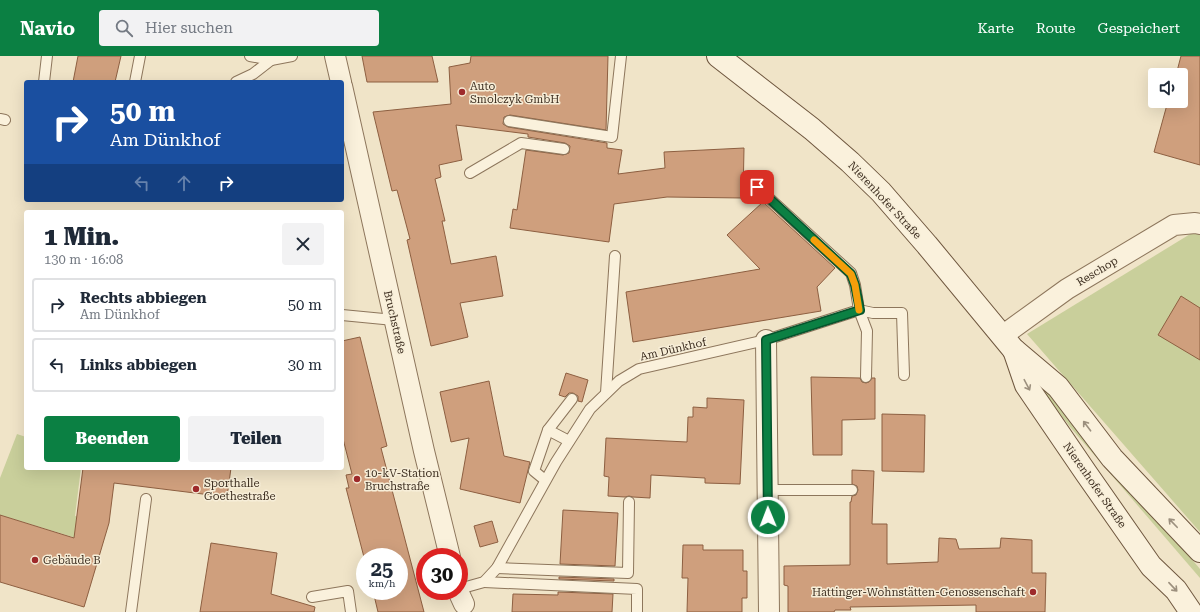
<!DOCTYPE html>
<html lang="de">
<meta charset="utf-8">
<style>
:root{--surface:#fff;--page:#f2f2f3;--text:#1f2937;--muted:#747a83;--line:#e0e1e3;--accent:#0b8043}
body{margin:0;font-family:"Roboto Serif",serif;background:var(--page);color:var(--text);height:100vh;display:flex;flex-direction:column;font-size:15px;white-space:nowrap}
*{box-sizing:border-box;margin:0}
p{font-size:13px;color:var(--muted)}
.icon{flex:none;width:22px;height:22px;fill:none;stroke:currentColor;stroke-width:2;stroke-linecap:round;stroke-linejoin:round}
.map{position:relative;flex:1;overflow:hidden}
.drawer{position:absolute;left:24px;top:154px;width:320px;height:260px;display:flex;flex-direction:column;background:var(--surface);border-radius:4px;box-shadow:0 4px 16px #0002}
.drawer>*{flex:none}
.top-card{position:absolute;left:24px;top:24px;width:320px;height:122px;border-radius:4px;box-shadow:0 4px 16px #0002;background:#1a4fa0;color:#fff;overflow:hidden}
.controls{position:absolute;left:1148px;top:12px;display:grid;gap:8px}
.controls a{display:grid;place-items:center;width:40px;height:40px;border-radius:4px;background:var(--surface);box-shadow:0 4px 16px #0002;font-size:20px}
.speed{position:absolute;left:356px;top:492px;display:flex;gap:8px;font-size:20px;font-weight:700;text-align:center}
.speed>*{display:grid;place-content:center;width:52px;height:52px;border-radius:50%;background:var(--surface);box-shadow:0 4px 16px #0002;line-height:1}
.speed small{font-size:10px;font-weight:400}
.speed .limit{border:6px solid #d22;background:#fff;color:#111}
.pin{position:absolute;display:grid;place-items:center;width:34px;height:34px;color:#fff;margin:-17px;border-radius:8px;box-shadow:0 2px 6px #0006}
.me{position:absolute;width:44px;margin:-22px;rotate:359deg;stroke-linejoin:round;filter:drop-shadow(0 0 3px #0008)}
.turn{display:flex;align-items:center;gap:14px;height:84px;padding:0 20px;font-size:18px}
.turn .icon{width:52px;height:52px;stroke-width:2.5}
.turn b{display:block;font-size:28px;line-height:34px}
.lanes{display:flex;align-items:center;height:38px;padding:0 20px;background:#0003;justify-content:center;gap:20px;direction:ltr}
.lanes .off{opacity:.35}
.round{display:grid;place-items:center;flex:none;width:42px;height:42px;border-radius:4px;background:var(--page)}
.head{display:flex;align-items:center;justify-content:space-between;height:68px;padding:0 20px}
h1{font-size:24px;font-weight:800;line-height:30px}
.button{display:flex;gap:8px;margin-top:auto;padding:8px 20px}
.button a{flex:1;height:46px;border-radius:4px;background:var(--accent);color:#fff;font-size:16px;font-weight:800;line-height:46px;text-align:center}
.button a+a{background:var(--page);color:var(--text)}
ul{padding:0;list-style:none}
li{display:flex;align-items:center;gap:12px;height:54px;margin:0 8px 6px;padding:0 12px;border:2px solid var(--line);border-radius:4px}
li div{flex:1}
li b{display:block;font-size:15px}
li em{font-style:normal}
header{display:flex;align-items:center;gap:24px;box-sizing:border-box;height:56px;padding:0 20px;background:var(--accent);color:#fff}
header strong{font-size:19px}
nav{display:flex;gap:22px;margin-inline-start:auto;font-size:14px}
.search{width:280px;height:36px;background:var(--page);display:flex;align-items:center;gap:10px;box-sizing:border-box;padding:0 14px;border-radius:4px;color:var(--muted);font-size:15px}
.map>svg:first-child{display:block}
.green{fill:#c9cf9b}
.building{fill:#cf9f7d;stroke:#8d5f41}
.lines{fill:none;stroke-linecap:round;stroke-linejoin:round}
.lane-casing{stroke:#8d765c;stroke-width:12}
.street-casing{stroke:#8d765c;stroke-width:22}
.secondary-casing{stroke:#6f573f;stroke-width:24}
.lane{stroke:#faf1dc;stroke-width:10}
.street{stroke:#faf1dc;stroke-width:20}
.secondary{stroke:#faf1dc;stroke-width:22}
.oneway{stroke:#9c907e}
.route-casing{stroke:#07532c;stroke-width:10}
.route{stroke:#0b8043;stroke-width:7}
.slow{stroke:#f59e0b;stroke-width:7}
.poi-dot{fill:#9e2a2b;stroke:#f7eed8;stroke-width:1.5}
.labels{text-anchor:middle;stroke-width:3;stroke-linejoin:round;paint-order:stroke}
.poi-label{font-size:11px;fill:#3d2e20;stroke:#f7eed8;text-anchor:start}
.street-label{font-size:11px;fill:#3d2e20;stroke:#f7eed8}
</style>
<header>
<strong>Navio</strong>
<div class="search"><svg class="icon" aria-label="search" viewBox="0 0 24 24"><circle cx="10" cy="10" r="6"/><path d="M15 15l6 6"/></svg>Hier suchen</div>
<nav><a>Karte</a><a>Route</a><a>Gespeichert</a></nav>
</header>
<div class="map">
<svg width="1200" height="556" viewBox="0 0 1200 556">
<rect width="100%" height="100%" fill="#f0e4c8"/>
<g class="green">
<path d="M 1200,172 L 1200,476 L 1027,278 Z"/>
<path d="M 1044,327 L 1200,513 L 1200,522 L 1071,372 L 1039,331 Z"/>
<path d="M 17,378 L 26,381 L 26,412 L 81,412 L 75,460 L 81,461 L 76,482 L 0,459 L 0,422 Z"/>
</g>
<g class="building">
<path d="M 78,0 L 121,0 L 115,26 L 73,26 Z"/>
<path d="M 362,0 L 432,0 L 438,26 L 367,26 Z"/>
<path d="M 471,0 L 608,0 L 606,74 L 510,59 L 504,61 L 503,68 L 508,71 L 607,87 L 607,92 L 622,94 L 618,118 L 665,112 L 664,96 L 744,92 L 743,142 L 667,141 L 614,148 L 609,186 L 510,172 L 513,153 L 517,154 L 526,94 L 563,99 L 569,97 L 570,90 L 565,87 L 528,81 L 528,78 L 456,69 L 462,104 L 439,109 L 441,121 L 435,123 L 445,165 L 442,165 L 451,208 L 496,200 L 503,240 L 460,247 L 468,281 L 431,290 L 407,184 L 410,183 L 397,134 L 392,135 L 373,56 L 451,48 L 449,11 L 470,7 Z"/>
<path d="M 1181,0 L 1200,0 L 1200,109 L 1154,96 L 1168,45 L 1181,45 L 1181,19 L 1176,19 Z"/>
<path d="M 763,146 L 835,212 L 817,231 L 821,255 L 633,286 L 626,236 L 760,213 L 727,179 Z"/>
<path d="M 1181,240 L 1200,252 L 1200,304 L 1158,279 Z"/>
<path d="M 360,281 L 387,390 L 381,392 L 424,556 L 378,556 L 373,535 L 399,535 L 399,501 L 365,501 L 365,505 L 346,432 L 349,432 L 346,419 L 352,418 L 342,379 L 342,285 Z"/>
<path d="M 566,317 L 588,324 L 582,346 L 578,345 L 578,340 L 573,337 L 569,337 L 565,341 L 559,339 Z"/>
<path d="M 811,321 L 860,322 L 862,326 L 866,327 L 869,326 L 872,322 L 875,322 L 875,363 L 842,364 L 842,399 L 813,399 Z"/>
<path d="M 489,325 L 504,400 L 530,406 L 520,447 L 460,433 L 469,382 L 451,386 L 440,336 Z"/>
<path d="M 707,342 L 744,344 L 740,428 L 705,427 L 705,422 L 651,419 L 650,442 L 633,441 L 629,440 L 625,441 L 608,440 L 609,421 L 604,420 L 606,382 L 687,386 L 688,361 L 693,361 L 693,351 L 707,352 Z"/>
<path d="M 882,358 L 925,359 L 924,416 L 882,415 Z"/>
<path d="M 83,412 L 231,412 L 227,441 L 114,427 L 109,467 L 84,551 L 0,526 L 0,459 L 74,482 Z"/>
<path d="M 852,414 L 874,415 L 872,468 L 887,468 L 887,508 L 938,506 L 939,482 L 956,483 L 959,493 L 1000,492 L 1001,482 L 1032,484 L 1032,517 L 1046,517 L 1045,556 L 976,556 L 976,549 L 850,551 L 851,554 L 835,554 L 834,556 L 788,556 L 788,530 L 784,529 L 784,510 L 850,509 L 850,446 L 851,446 L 852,440 L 856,439 L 858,434 L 857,430 L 852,428 Z"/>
<path d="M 563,454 L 618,457 L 615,510 L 560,508 Z"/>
<path d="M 492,465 L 498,486 L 480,491 L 474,470 Z"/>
<path d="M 211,487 L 277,497 L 271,538 L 315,551 L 314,556 L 200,556 Z"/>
<path d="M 683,489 L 703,489 L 703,494 L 743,494 L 743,515 L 747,515 L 747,542 L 742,542 L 742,556 L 687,556 L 688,522 L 682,522 Z"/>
<path d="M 559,521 L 614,523 L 614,525 L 559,523 Z"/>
<path d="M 558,536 L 613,538 L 612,556 L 512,556 L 513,538 L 558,539 Z"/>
</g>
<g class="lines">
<defs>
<g id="lane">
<path d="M 250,0 L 271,4 L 292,0"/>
<path d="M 44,26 L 47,0"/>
<path d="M 135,26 L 140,0"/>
<path d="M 236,26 L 253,18 L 271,4"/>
<path d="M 0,63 L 5,64"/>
<path d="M 509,65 L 612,81 L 621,0"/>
<path d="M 470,117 L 521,87 L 564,93"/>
<path d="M 757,131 L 851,217 L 855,229 L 859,254 L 867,275 L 866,321"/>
<path d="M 342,259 L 394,264"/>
<path d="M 606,337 L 615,200"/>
<path d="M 569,385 L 548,374 L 572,343"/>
<path d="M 545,424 L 534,415 L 548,374"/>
<path d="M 768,434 L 852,434"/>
<path d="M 497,512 L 628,517 L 629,446"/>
<path d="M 484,526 L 637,533 L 637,556"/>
<path d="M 459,533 L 484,526 L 497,512 L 556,406 L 590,353 L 619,325 L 639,313 L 766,284 L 859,254 L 873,257 L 902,257 L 904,319"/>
<path d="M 312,541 L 348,535 L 351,556"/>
<path d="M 131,556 L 146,443"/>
</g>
<g id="street">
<path d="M 335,0 L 341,26"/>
<path d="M 342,30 L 424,395 L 450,501"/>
<path d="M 1002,280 L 1067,233 L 1174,169 L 1195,167 L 1200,168"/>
<path d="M 766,284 L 769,556"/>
<path d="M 458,535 L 464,548"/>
</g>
<g id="secondary">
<path d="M 718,0 L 812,73 L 850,106 L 881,136 L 927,189 L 1013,293 L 1058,331 L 1112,402 L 1200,495"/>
<path d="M 1014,294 L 1026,329 L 1086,417 L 1151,510 L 1176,534 L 1191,556"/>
</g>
</defs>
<use href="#lane" class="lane-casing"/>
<use href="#street" class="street-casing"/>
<use href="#secondary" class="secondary-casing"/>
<use href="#lane" class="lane"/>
<use href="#street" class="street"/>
<use href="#secondary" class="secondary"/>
</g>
<defs><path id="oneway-shaft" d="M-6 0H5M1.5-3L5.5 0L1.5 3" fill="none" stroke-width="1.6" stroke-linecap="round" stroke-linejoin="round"/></defs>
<g class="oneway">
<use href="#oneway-shaft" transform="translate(1027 329) rotate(62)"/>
<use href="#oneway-shaft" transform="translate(1087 370) rotate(-127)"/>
<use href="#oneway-shaft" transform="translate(1173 467) rotate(-134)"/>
<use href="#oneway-shaft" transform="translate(1173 531) rotate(47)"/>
</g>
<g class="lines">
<defs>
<path id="route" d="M 757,131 L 851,218 L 855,229 L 860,254 L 766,284 L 768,461"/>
</defs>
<use href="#route" class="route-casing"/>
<use href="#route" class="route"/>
<path class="slow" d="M 814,184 L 851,218 L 855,229 L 859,254"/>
</g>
<g class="poi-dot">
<circle cx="462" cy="36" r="4"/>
<circle cx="357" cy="423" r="4"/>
<circle cx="196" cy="433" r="4"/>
<circle cx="35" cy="504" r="4"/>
<circle cx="1033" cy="536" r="4"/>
</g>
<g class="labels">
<g class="poi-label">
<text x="470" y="34">Auto<tspan x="470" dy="13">Smolczyk GmbH</tspan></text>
<text x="365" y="421">10-kV-Station<tspan x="365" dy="13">Bruchstraße</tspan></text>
<text x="204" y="431">Sporthalle<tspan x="204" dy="13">Goethestraße</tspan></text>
<text x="43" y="508">Gebäude B</text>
<text x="1025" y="540" text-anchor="end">Hattinger-Wohnstätten-Genossenschaft</text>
</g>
<g class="street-label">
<text transform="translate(885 144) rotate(47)" y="4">Nierenhofer Straße</text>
<text transform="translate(1097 215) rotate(-31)" y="4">Reschop</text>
<text transform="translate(395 266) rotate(77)" y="4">Bruchstraße</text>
<text transform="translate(673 293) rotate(-13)" y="4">Am Dünkhof</text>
<text transform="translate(1095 429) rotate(55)" y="4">Nierenhofer Straße</text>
</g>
</g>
</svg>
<div class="controls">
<a><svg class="icon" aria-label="sound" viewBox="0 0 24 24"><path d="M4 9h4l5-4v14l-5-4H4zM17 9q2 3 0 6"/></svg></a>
</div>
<div class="speed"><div>25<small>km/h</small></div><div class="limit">30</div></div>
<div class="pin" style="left:757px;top:131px;background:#d93025"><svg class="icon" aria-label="arrive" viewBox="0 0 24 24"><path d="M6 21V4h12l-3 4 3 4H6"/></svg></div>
<svg class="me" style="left:768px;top:461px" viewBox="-20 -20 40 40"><circle r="17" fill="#0b8043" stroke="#fff" stroke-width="3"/><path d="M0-11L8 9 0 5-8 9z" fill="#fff"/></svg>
<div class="top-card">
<div class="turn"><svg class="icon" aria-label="right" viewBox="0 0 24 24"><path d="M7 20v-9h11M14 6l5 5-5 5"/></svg><div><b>50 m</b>Am Dünkhof</div></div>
<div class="lanes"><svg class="icon off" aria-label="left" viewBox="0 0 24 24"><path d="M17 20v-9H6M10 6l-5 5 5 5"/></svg><svg class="icon off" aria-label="ahead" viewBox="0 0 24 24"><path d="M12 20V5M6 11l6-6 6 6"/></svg><svg class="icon" aria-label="right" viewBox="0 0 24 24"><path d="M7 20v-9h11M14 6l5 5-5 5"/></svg></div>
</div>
<section class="drawer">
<div class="head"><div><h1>1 Min.</h1><p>130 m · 16:08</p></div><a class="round"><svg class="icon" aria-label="close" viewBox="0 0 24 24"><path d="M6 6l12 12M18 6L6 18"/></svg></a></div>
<ul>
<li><svg class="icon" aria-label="right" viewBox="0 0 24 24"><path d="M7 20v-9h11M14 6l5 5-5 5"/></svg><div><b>Rechts abbiegen</b><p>Am Dünkhof</p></div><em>50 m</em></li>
<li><svg class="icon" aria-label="left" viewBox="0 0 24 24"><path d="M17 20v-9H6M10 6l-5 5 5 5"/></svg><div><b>Links abbiegen</b></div><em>30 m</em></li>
</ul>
<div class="button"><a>Beenden</a><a>Teilen</a></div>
</section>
</div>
